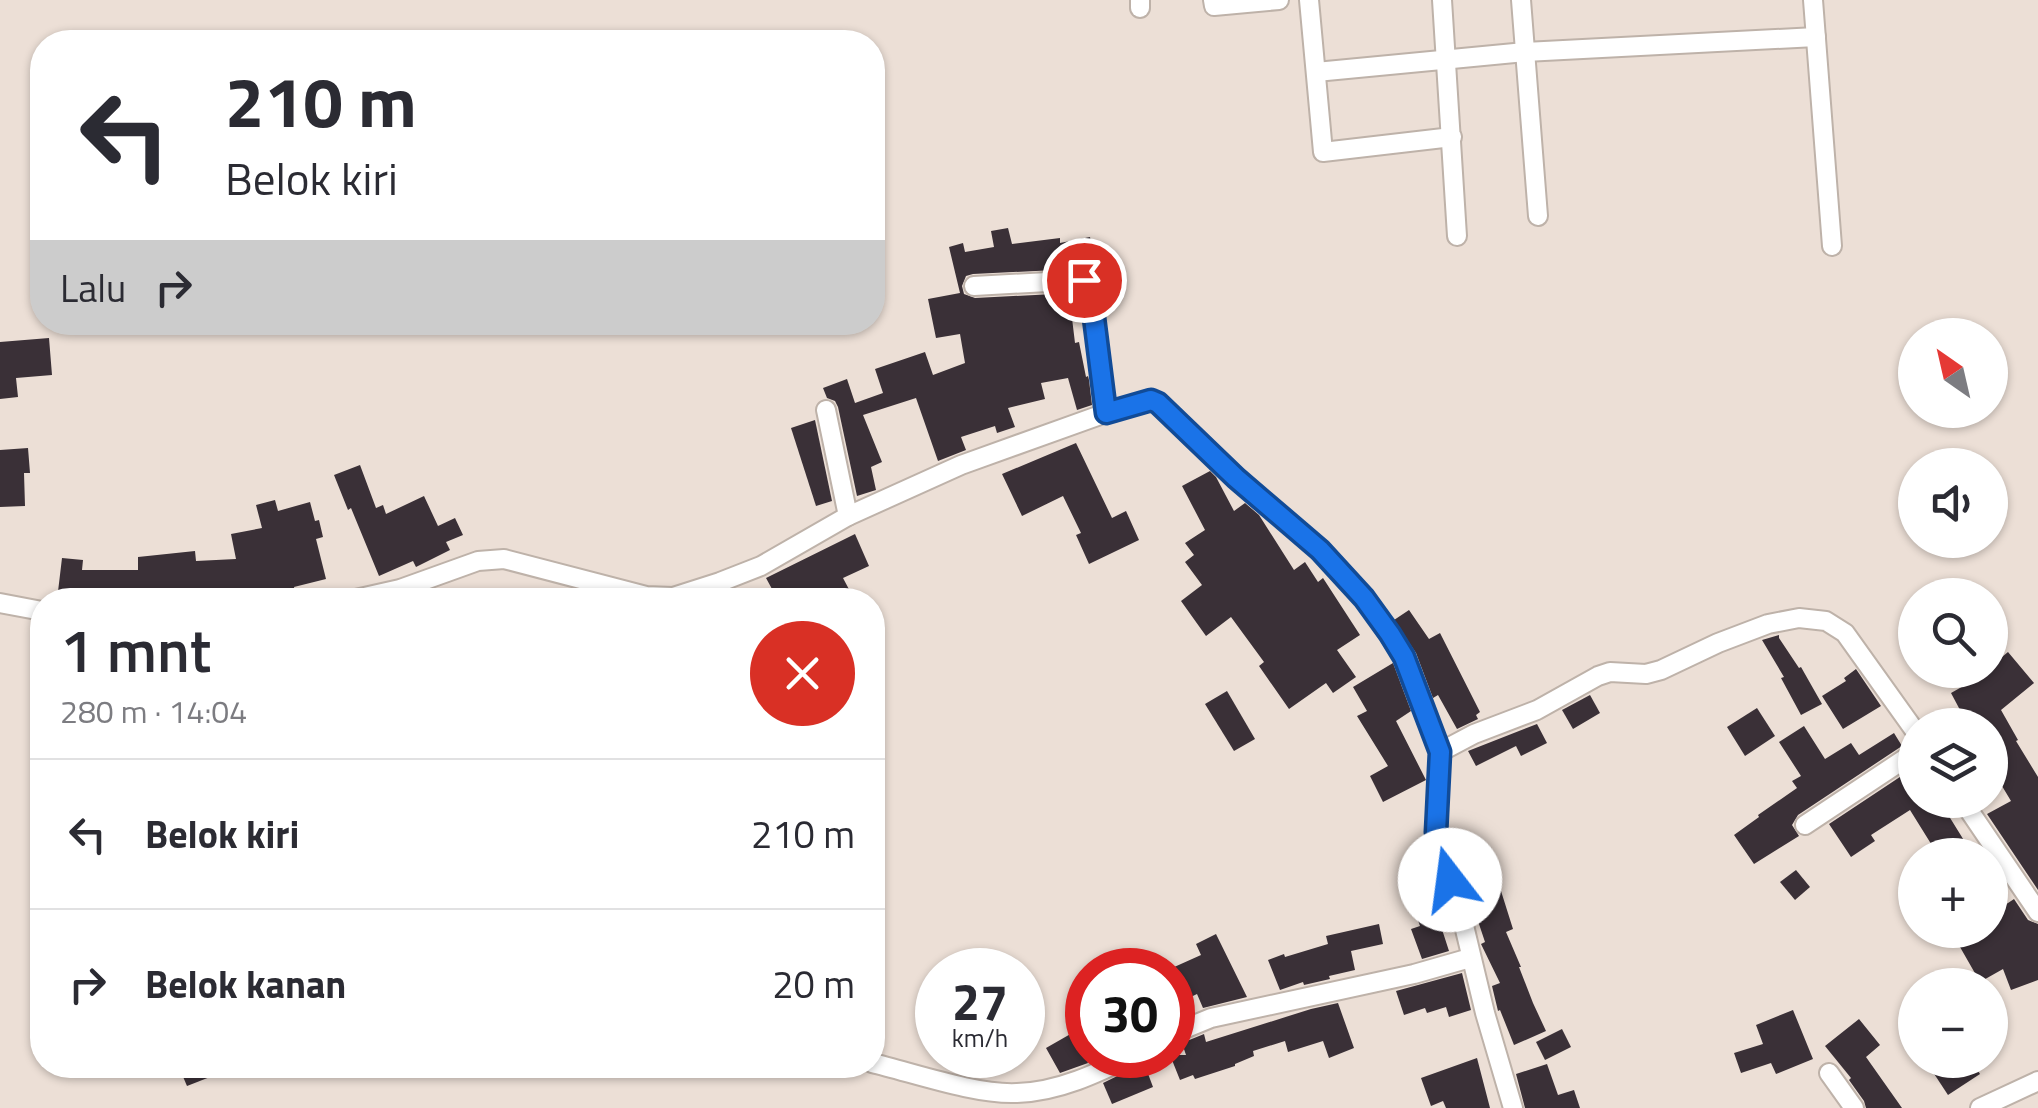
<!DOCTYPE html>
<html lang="id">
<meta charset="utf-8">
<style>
:root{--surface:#fff;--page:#f7f7f7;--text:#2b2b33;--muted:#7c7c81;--line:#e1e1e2}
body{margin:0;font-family:"Titillium Web",sans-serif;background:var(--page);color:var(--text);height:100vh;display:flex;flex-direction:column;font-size:38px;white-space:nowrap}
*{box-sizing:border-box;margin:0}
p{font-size:32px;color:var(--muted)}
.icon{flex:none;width:55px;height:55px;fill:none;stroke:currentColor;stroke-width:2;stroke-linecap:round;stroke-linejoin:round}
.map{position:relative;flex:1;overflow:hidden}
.side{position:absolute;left:30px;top:588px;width:855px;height:490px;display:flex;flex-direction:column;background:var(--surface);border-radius:40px;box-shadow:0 2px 8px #0004}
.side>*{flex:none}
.banner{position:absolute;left:30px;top:30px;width:855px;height:305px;border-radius:40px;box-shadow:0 2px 8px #0004;background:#fff;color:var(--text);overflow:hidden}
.needle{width:65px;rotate:326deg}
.fabs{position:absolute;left:1898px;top:318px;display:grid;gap:20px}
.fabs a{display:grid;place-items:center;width:110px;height:110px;border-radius:50%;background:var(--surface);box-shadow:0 2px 8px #0004;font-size:50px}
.speed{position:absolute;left:915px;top:948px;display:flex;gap:20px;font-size:50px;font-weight:700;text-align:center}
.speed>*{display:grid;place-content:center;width:130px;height:130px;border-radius:50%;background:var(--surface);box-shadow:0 2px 8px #0004;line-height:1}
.speed small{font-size:25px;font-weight:400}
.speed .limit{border:15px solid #d22;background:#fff;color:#111}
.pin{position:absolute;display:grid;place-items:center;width:85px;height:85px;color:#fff;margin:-42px;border:5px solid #fff;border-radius:50%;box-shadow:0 2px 10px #0007}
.me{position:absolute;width:110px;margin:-55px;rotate:345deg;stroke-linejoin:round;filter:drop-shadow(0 0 8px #0008)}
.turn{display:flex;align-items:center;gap:35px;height:210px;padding:0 30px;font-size:45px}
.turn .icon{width:130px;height:130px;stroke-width:2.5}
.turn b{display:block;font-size:70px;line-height:85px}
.then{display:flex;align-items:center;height:95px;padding:0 30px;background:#0003;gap:20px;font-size:38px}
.round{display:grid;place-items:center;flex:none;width:105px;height:105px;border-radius:52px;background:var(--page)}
.headline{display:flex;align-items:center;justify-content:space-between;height:170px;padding:0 30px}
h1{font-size:60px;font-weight:600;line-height:75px}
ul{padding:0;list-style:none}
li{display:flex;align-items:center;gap:30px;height:150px;padding:0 30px;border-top:2px solid var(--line)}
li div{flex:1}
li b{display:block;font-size:38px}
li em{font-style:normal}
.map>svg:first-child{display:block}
.building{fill:#3a3037}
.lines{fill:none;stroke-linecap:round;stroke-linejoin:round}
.street-casing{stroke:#beb2a9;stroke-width:22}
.street{stroke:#fff;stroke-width:18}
.route-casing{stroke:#114b97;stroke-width:25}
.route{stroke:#1a73e8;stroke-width:18}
</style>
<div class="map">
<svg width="2038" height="1108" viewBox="0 0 2038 1108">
<rect width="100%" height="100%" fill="#ecdfd6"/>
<g class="building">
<path d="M 1008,228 L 1012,244 L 1060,238 L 1060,243 L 1090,237 L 1096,268 L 973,274 L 966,276 L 962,286 L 964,294 L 975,298 L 1074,293 L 1076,309 L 1071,310 L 1075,343 L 1079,342 L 1086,377 L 1088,376 L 1089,380 L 1092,405 L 1077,410 L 1068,378 L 1041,383 L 1045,399 L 1008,408 L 1015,427 L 997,433 L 995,426 L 961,437 L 966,450 L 938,461 L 916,398 L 863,415 L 882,462 L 871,467 L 876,490 L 857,496 L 838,407 L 835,401 L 827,398 L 823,388 L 847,379 L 855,403 L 883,393 L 875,369 L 925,352 L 933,375 L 965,363 L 960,334 L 936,338 L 928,299 L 960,293 L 949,247 L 963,243 L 965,252 L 994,247 L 991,231 Z"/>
<path d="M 49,338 L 52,375 L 16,378 L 18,397 L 0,399 L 0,342 Z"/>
<path d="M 815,420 L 832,501 L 816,506 L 791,428 Z"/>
<path d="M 1076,443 L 1112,518 L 1126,511 L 1139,540 L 1089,564 L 1076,535 L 1081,533 L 1063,496 L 1022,516 L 1002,474 Z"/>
<path d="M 28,448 L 30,473 L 24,473 L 25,506 L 0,507 L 0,450 Z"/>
<path d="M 360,465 L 376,508 L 383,505 L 386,514 L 424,496 L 438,526 L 455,518 L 463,535 L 446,542 L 450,550 L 416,567 L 413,561 L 379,576 L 351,508 L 348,510 L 334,475 Z"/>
<path d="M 1210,471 L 1216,477 L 1234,511 L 1245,503 L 1259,515 L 1294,570 L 1305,562 L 1318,582 L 1323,578 L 1360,635 L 1337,650 L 1356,677 L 1333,693 L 1326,683 L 1289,709 L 1259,666 L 1264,662 L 1231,617 L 1206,636 L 1181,601 L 1202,585 L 1185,562 L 1194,555 L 1185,543 L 1205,530 L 1182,486 Z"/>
<path d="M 275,500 L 278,511 L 310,502 L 315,521 L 319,520 L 323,537 L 316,539 L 326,579 L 294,587 L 295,593 L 263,600 L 57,600 L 62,558 L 83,560 L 82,570 L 138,570 L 138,557 L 195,551 L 196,561 L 236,559 L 231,534 L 262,528 L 256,505 Z"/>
<path d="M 855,534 L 869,566 L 843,578 L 852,595 L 842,600 L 778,600 L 766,578 Z"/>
<path d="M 1409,610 L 1429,639 L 1440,633 L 1480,712 L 1476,715 L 1478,719 L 1457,729 L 1438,695 L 1433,698 L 1416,653 L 1394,620 Z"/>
<path d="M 1779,635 L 1779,638 L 1799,668 L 1801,667 L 1822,704 L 1801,715 L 1781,678 L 1784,677 L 1762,640 Z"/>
<path d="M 2008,652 L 2034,683 L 2001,710 L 2018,740 L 2016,741 L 2038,777 L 2038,890 L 1987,814 L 2011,801 L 1990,766 L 1990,763 L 2001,756 L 1990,738 L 1990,725 L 1968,725 L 1951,693 L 1990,671 L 1990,667 Z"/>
<path d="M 1393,663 L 1411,711 L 1396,721 L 1426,780 L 1383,802 L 1370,776 L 1388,766 L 1357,716 L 1367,711 L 1353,687 Z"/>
<path d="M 1856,669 L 1881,706 L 1843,729 L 1822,696 L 1846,681 L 1844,678 Z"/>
<path d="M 1227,691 L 1255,739 L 1234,751 L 1205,704 Z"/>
<path d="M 1590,695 L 1600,713 L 1573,729 L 1562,710 Z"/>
<path d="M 1757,708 L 1775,736 L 1745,756 L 1727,727 Z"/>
<path d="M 1537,724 L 1547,743 L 1521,756 L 1516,746 L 1476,766 L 1468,751 Z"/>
<path d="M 1804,726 L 1825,759 L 1851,743 L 1859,755 L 1894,733 L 1902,746 L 1798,815 L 1792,825 L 1799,836 L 1754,864 L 1734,835 L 1759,817 L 1758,815 L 1797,788 L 1792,781 L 1801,776 L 1779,742 Z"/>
<path d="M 1915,767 L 1915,800 L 1939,800 L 1973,855 L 1938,855 L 1910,810 L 1871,835 L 1875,841 L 1851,857 L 1829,824 Z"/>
<path d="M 1796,870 L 1810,887 L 1795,900 L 1780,882 Z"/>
<path d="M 1990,882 L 2005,905 L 2014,899 L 2028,920 L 2038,924 L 2038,980 L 2011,990 L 2003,969 L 1980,982 L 1960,947 L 1964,945 L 1955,930 L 1990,930 Z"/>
<path d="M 1501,891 L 1513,929 L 1506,932 L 1521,967 L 1519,967 L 1533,1003 L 1546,1031 L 1514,1045 L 1500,1010 L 1498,1011 L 1492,986 L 1500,983 L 1481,944 L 1485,942 L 1478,921 L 1483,919 L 1476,900 Z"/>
<path d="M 1442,900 L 1447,914 L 1438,917 L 1449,951 L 1422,959 L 1411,929 L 1420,926 L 1414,909 Z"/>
<path d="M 1379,924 L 1383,944 L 1351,951 L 1355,970 L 1329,976 L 1330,979 L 1304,985 L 1303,982 L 1280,990 L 1268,960 L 1284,954 L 1285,957 L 1328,944 L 1326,936 Z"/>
<path d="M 1216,934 L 1247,997 L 1203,1008 L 1197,994 L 1172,1006 L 1172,968 L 1201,955 L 1196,944 Z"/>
<path d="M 1462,973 L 1471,1010 L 1449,1017 L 1446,1007 L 1427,1013 L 1425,1008 L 1404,1015 L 1396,991 Z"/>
<path d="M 1338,1003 L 1354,1048 L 1329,1058 L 1323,1041 L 1288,1052 L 1285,1041 L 1253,1051 L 1254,1056 L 1235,1064 L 1235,1066 L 1195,1079 L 1193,1075 L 1180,1080 L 1170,1055 L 1186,1055 L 1182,1043 L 1204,1034 L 1206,1042 L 1311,1009 Z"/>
<path d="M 1793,1010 L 1813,1059 L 1776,1074 L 1771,1063 L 1741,1073 L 1734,1053 L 1763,1044 L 1756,1025 Z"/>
<path d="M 1859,1019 L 1880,1045 L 1866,1057 L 1902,1108 L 1866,1108 L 1864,1101 L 1849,1080 L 1851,1078 L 1825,1046 Z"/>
<path d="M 1088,1024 L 1088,1045 L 1082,1048 L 1088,1063 L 1060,1073 L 1046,1048 Z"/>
<path d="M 1562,1029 L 1571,1047 L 1545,1060 L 1536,1042 Z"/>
<path d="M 1477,1058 L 1490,1108 L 1446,1108 L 1443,1101 L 1431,1106 L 1421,1078 Z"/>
<path d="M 1925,1060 L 1971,1060 L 1980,1074 L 1948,1095 Z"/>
<path d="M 1144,1063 L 1153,1087 L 1112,1104 L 1103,1083 Z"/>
<path d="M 1547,1064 L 1558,1095 L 1574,1090 L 1580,1108 L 1525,1108 L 1516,1074 Z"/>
<path d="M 178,1065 L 205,1065 L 210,1077 L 187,1086 Z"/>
</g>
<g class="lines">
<defs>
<g id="street">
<path d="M 1140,0 L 1140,8"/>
<path d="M 1213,0 L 1214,6 L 1279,0"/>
<path d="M 1309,0 L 1323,152 L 1452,137"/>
<path d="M 1442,0 L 1457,236"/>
<path d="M 1521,0 L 1538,216"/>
<path d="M 1813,0 L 1832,246"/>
<path d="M 1316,72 L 1525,52 L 1816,37"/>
<path d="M 974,286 L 1084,280 L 1090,286 L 1106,413"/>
<path d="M 826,410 L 848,516"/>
<path d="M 351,600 L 400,589 L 478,561 L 504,559 L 646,596 L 673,597 L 720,582 L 761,566 L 848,516 L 961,465 L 1106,413 L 1151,400 L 1158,403 L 1236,479 L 1320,550 L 1364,598 L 1404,657 L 1440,752 L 1437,833 L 1441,852 L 1461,913 L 1485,1013 L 1513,1108"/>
<path d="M 0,603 L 42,611"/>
<path d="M 1440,752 L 1474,734 L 1537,710 L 1598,676 L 1610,672 L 1646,674 L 1661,670 L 1718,643 L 1768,624 L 1799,618 L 1826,621 L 1845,633 L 1915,731"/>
<path d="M 1962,800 L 2038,912"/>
<path d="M 1805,825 L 1915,752"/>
<path d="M 1172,1034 L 1211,1018 L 1414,974 L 1470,958"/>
<path d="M 872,1063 C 914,1073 976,1095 1017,1093 C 1058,1092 1098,1073 1134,1055"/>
<path d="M 1829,1073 L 1854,1108"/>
<path d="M 1980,1108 L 2038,1081"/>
</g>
</defs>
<use href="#street" class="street-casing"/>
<use href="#street" class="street"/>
</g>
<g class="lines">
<defs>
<path id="route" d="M 1084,280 L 1090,286 L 1106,413 L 1151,400 L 1158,403 L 1236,478 L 1320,550 L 1364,598 L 1390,634 L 1404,657 L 1440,752 L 1436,832 L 1450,880"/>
</defs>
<use href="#route" class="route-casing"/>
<use href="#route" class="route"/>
</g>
</svg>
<div class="fabs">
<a><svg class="needle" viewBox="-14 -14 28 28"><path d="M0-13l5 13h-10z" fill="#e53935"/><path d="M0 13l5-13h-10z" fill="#7c7c81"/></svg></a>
<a><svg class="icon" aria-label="sound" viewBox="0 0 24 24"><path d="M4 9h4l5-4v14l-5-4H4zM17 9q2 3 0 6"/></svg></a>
<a><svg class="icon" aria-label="search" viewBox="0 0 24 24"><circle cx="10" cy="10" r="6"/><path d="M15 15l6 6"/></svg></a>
<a><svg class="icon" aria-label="layers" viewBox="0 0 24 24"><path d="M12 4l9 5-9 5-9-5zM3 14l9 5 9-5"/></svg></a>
<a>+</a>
<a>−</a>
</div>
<div class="speed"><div>27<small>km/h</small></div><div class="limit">30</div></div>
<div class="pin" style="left:1084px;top:280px;background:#d93025"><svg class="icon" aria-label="arrive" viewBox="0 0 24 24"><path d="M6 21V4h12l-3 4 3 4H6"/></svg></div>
<svg class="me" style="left:1450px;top:880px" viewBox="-20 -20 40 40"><circle r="19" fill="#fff"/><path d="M0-13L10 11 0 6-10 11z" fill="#1a73e8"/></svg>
<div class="banner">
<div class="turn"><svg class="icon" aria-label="left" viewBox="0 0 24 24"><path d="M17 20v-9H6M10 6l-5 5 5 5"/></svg><div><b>210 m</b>Belok kiri</div></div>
<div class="then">Lalu<svg class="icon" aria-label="right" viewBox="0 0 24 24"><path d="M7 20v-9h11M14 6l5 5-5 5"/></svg></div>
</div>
<section class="side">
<div class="headline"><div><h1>1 mnt</h1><p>280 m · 14:04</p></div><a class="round" style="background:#d93025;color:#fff"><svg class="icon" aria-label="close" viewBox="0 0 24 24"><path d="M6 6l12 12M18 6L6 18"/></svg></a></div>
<ul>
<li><svg class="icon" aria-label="left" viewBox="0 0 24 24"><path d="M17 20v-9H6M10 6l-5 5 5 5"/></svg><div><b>Belok kiri</b></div><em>210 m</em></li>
<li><svg class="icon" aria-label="right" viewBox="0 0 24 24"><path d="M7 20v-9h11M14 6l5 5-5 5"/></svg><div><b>Belok kanan</b></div><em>20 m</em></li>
</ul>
</section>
</div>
